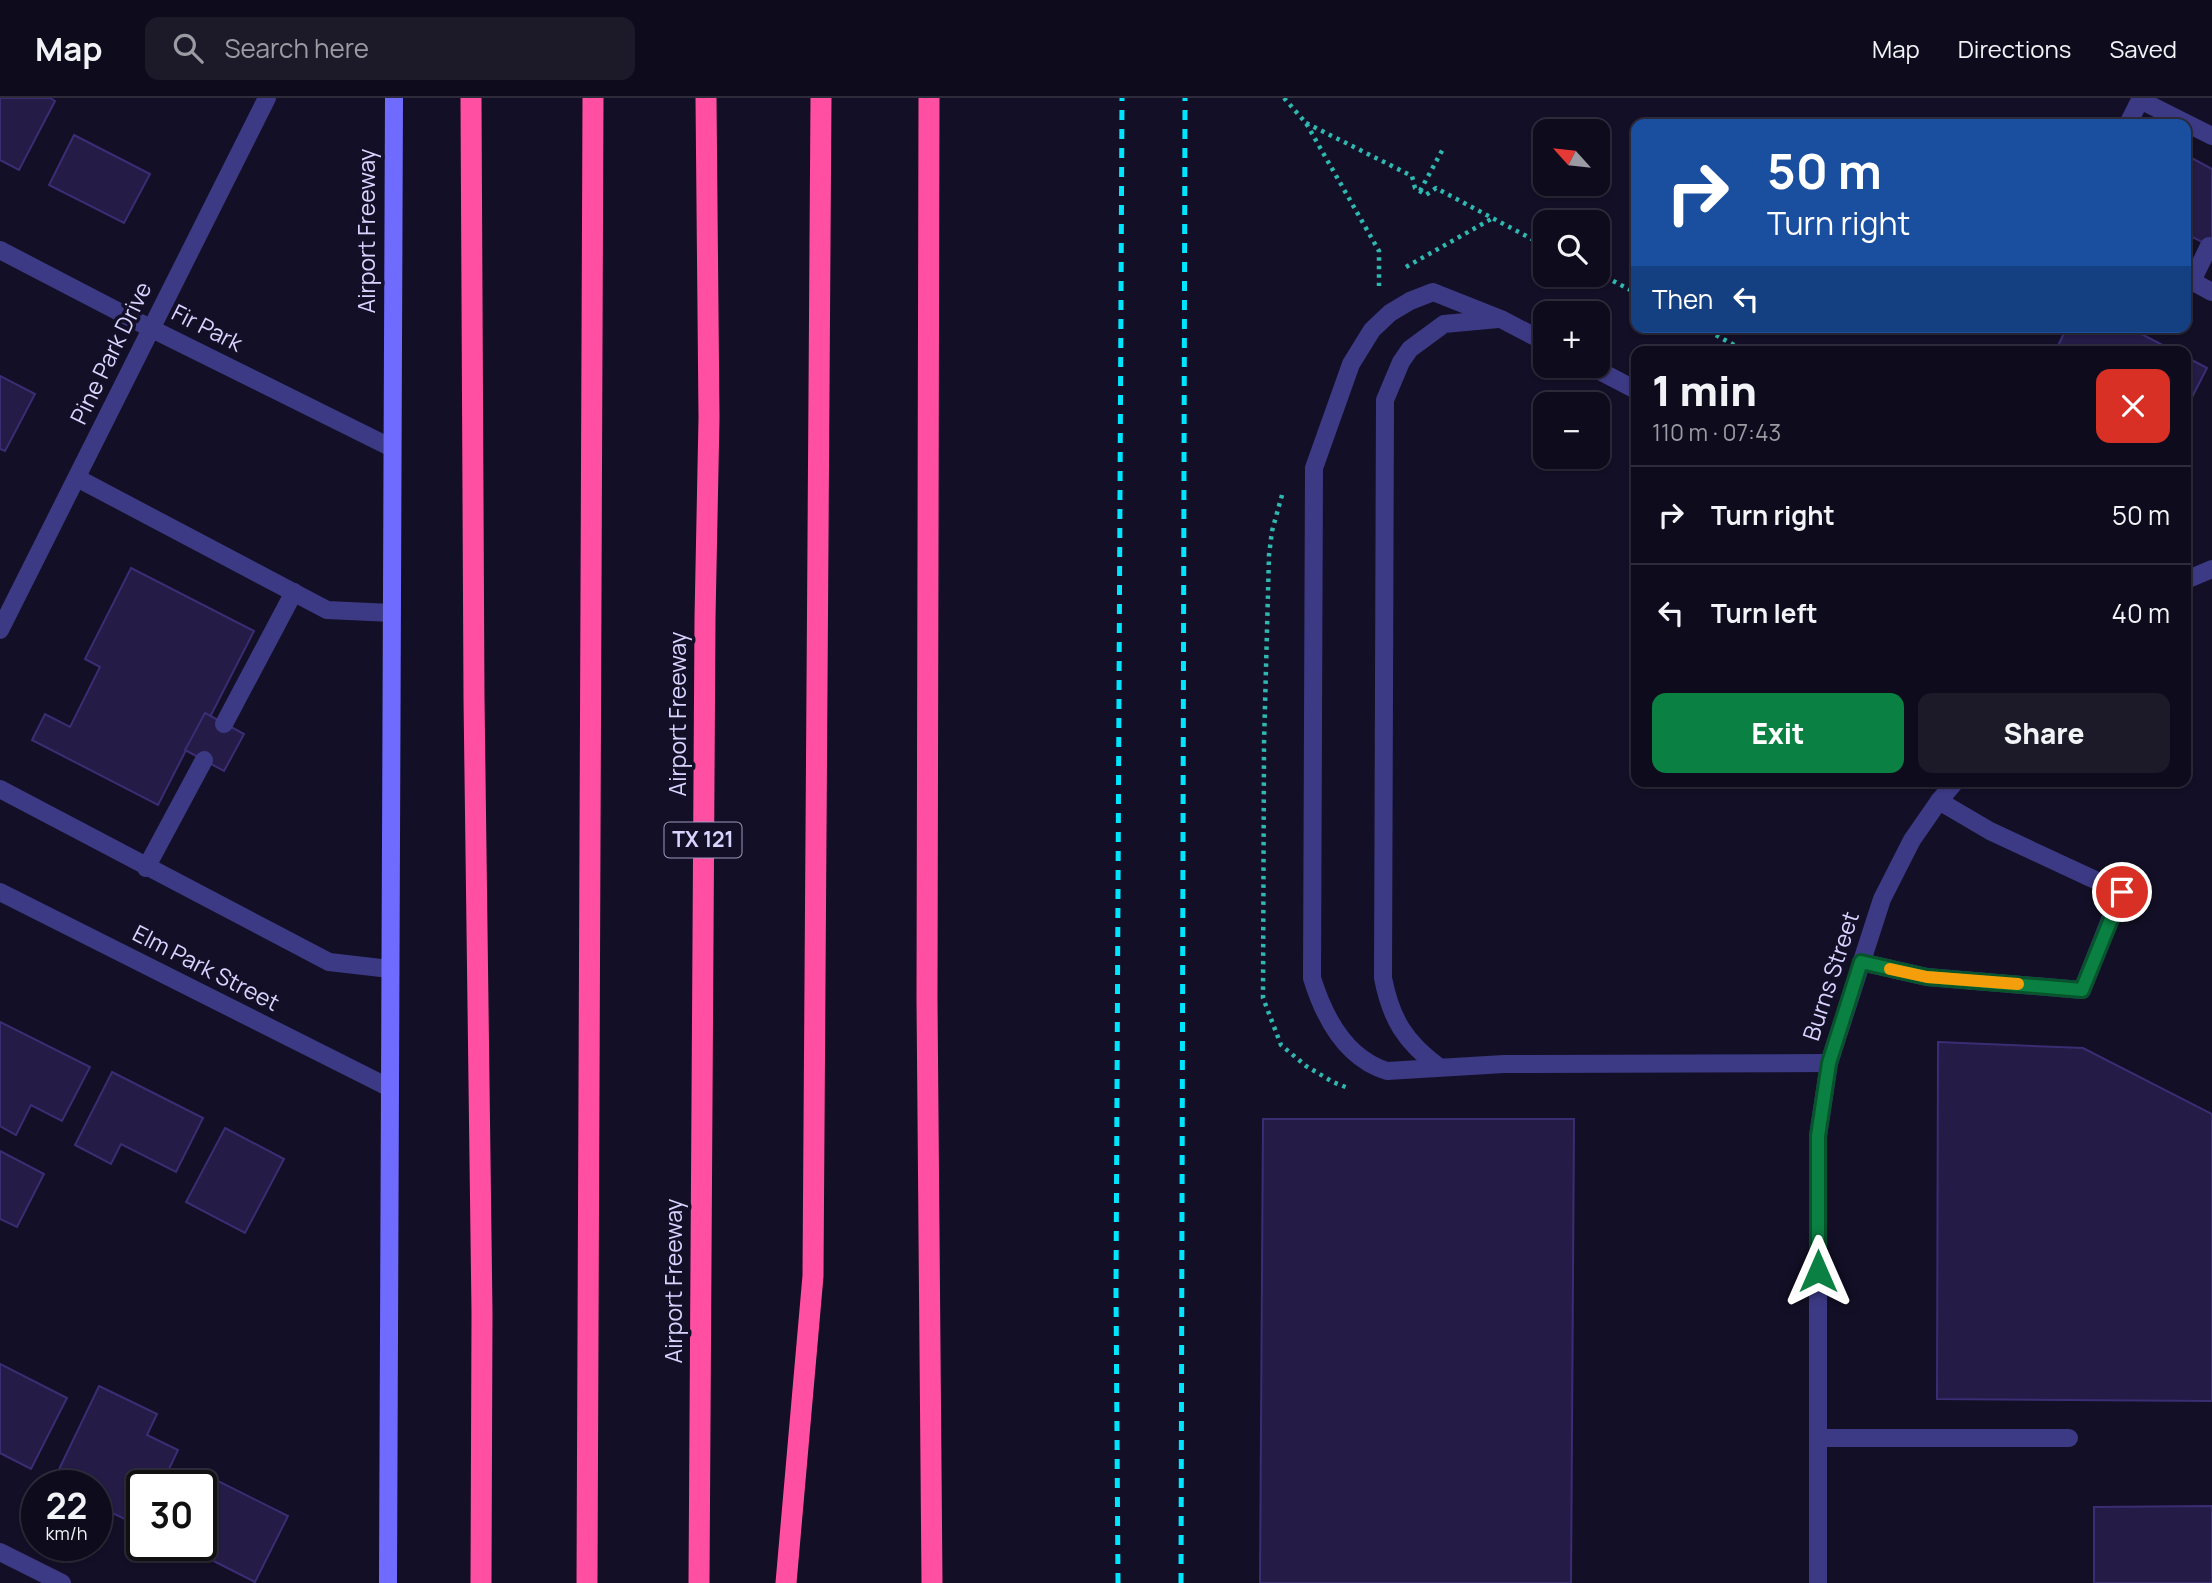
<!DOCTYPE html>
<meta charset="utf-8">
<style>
:root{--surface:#0e0b1c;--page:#1c1929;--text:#f1f3f6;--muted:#9b9ba3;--line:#2e2b3b;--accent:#0b8043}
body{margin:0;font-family:Manrope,sans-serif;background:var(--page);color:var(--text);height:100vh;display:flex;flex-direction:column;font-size:26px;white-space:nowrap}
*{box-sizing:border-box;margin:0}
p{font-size:23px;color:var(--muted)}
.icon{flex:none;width:38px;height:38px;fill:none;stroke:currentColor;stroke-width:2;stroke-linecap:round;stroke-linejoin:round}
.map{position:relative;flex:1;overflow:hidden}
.drawer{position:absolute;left:1631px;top:248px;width:560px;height:441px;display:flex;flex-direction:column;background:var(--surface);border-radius:14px;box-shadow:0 2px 5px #0004,0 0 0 2px var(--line)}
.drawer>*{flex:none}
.hud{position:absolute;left:1631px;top:21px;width:560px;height:214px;border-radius:14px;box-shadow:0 2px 5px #0004,0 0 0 2px var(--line);background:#1a4fa0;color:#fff;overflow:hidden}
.needle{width:46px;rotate:297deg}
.tools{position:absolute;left:1533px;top:21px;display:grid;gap:14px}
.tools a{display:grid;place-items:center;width:77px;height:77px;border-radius:14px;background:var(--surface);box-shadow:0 2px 5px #0004,0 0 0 2px var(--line);font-size:35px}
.speed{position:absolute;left:21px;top:1372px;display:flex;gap:14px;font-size:35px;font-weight:700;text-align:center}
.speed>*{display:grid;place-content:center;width:91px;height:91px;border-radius:50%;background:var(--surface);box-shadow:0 2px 5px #0004,0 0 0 2px var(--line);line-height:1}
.speed small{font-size:18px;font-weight:400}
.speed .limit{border:4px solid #111;border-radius:10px;background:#fff;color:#111}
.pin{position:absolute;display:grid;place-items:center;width:60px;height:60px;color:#fff;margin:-30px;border:4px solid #fff;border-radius:50%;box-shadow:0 2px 7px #0007}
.me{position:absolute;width:77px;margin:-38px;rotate:0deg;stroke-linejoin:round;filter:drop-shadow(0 0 5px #0008)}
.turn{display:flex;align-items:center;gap:24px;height:147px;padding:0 21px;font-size:32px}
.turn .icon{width:91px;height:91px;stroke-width:2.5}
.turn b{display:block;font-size:49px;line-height:60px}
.then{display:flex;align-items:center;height:66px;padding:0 21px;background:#0003;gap:14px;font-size:26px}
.round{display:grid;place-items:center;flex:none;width:74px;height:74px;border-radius:14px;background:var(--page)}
.summary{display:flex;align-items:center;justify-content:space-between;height:119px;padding:0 21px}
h1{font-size:42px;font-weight:800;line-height:52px}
.cta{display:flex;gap:14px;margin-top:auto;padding:14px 21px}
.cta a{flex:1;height:80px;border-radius:14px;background:var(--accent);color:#fff;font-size:28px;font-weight:800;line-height:80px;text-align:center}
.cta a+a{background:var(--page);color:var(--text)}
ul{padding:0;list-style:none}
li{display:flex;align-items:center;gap:21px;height:98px;padding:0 21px;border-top:2px solid var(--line)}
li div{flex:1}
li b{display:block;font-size:26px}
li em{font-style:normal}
header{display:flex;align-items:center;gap:42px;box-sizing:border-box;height:98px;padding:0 35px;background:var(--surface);border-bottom:2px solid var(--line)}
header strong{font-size:33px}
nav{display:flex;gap:38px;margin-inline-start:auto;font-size:24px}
.search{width:490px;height:63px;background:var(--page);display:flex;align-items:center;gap:18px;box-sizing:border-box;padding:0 24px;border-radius:14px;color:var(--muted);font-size:26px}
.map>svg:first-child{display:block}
.building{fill:#241b47;stroke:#3b2d73;stroke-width:2}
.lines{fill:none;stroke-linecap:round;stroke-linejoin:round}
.path{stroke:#2fb8b0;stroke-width:4.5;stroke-dasharray:3.5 5;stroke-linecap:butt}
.service{stroke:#3d3a85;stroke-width:18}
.minor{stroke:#3d3a85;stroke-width:18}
.secondary{stroke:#6f6bff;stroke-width:18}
.motorway{stroke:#ff4fa3;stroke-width:21}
.rail{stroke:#00e5ff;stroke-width:5;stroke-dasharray:10 9;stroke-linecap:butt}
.route-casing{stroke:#07532c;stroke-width:18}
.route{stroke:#0b8043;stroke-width:12}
.slow{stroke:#f59e0b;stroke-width:12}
.labels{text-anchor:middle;stroke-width:7;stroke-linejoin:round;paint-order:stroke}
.shield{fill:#130f26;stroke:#9e99be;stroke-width:2}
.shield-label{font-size:21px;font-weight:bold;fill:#d9d4ff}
.street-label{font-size:23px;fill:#d9d4ff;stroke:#130f26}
</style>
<header>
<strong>Map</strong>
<div class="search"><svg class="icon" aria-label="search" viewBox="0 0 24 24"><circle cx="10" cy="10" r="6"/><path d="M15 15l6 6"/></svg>Search here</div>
<nav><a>Map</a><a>Directions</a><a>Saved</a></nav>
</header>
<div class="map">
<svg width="2212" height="1485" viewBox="0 0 2212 1485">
<rect width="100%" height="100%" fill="#130f26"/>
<g class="building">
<path d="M 0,0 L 50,0 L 55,3 L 19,72 L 0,62 Z"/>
<path d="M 74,37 L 150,76 L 124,125 L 49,87 Z"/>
<path d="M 2186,57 L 2212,71 L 2212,149 L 2186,136 Z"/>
<path d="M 2067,229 L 2128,229 L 2176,254 L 2055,254 Z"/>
<path d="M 2186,259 L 2207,270 L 2186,311 Z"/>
<path d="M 0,278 L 35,296 L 5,353 L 0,351 Z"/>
<path d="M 131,470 L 254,533 L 210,619 L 205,615 L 158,707 L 32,642 L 45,616 L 70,629 L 100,569 L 85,561 Z"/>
<path d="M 205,615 L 244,636 L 224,673 L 185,652 Z"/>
<path d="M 0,924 L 90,969 L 62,1023 L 31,1007 L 16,1037 L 0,1028 Z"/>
<path d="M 1938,944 L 2083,950 L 2212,1016 L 2212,1303 L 1937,1301 Z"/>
<path d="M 112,974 L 203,1020 L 176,1074 L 121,1046 L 111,1066 L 75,1047 Z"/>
<path d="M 1263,1021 L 1574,1021 L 1571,1485 L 1260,1485 Z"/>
<path d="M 225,1030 L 284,1061 L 245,1135 L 186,1104 Z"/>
<path d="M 0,1053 L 44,1076 L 17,1129 L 0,1121 Z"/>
<path d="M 0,1266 L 67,1300 L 31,1371 L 0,1355 Z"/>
<path d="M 99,1288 L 157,1316 L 147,1337 L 178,1352 L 161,1388 L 142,1388 L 141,1429 L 96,1407 L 96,1388 L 51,1388 Z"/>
<path d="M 202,1375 L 288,1418 L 255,1484 L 182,1447 L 201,1447 L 201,1388 L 196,1388 Z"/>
<path d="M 2212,1408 L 2212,1485 L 2094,1485 L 2094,1409 Z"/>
</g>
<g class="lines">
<g class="path">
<path d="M 1284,0 L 1306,25 L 1379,153 L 1379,188"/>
<path d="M 1306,25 L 1412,78 L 1415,90 L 1426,97 L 1436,90 L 1545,148"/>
<path d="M 1420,93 L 1444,49"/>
<path d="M 1406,169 L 1493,120"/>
<path d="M 1598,175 L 1636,195"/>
<path d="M 1701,229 L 1747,254"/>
<path d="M 1282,397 L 1272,433 L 1269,457 L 1264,645 L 1263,900 L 1281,947 L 1306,968 L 1333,984 L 1348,990"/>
</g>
<g class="service">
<path d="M 2141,0 L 2140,2 L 2212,38"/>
<path d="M 2128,26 L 2140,2"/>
<path d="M 2186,180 L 2212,194"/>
<path d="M 2192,183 L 2209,148"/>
<path d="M 1545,244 L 1501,221 L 1433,194 L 1410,203 L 1390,215 L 1372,232 L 1351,266 L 1314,370 L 1312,880 C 1324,919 1345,960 1387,973 L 1504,966 L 1829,965"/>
<path d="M 1590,268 L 1636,292"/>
<path d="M 77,380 L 327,512 L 392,515"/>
<path d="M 224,626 L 294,494"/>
<path d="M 0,691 L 329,864 L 390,871"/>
<path d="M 146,770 L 204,662"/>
<path d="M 1861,864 L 1927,879 L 2082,892 L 2121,794 L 1990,733 L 1939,703"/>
<path d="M 1439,969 C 1405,944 1391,921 1383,880 L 1385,302 L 1401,264 L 1410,251 L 1444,226 L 1498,221"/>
<path d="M 1818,1340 L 2069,1340"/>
</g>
<g class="minor">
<path d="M 0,152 L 150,230 L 392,350"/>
<path d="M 2186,482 L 2212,471"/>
<path d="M 0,532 L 267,0"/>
<path d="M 0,794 L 390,990"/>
<path d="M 0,1454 L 62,1485"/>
<path d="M 1818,1485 L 1818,1038 L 1829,965 L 1882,801 L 1912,742 L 1939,703 L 1955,684"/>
</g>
<path class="secondary" d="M 388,1485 L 394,0"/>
<g class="motorway">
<path d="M 471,0 L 474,600 L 482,1215 L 481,1485"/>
<path d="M 929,0 L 927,901 L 932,1485"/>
<path d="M 587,1485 L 593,0"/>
<path d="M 699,1485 L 705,520 L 709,320 L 706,0"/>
<path d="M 786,1485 L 813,1178 L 821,0"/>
</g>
<g class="rail">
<path d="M 1118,1485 L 1116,1192 L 1122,0"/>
<path d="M 1181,1485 L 1185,0"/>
</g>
</g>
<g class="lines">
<defs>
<path id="route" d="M 1818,1173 L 1818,1038 L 1829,965 L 1861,864 L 1927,879 L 2082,892 L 2122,794"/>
</defs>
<use href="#route" class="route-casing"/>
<use href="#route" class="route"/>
<path class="slow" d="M 1890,871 L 1927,879 L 2018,886"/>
</g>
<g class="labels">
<rect class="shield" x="664.5" y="724.5" width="77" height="35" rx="5"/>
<g class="shield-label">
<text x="703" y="749">TX 121</text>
</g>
<g class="street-label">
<text transform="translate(367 133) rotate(-90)" y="8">Airport Freeway</text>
<text transform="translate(207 230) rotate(27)" y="8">Fir Park</text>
<text transform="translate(111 255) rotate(-64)" y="8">Pine Park Drive</text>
<text transform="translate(678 616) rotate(-90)" y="8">Airport Freeway</text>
<text transform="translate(206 870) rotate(27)" y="8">Elm Park Street</text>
<text transform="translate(1831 878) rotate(-72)" y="8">Burns Street</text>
<text transform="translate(674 1183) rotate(-90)" y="8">Airport Freeway</text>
</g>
</g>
</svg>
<div class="tools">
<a><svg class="needle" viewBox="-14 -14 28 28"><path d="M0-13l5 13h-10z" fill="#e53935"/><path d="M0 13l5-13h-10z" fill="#9b9ba3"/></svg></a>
<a><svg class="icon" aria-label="search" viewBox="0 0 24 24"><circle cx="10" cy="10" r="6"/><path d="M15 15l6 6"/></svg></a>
<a>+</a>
<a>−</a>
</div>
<div class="speed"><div>22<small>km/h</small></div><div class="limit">30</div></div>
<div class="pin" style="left:2122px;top:794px;background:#d93025"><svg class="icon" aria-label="arrive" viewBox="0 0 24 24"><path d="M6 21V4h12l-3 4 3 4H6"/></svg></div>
<svg class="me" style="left:1818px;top:1173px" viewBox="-20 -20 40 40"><path d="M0-17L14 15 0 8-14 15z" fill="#0b8043" stroke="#fff" stroke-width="4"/></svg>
<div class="hud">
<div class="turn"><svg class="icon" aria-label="right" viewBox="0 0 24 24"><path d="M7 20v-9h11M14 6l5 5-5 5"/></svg><div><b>50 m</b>Turn right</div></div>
<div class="then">Then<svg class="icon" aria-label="left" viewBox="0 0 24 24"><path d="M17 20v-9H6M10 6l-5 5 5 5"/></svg></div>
</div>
<section class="drawer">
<div class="summary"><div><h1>1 min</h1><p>110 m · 07:43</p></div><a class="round" style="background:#d93025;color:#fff"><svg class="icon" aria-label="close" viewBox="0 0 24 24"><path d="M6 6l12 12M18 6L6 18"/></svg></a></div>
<ul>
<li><svg class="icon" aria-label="right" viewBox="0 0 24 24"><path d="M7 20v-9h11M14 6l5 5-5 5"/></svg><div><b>Turn right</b></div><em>50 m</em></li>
<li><svg class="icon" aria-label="left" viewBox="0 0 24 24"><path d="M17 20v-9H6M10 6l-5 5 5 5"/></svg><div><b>Turn left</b></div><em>40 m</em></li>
</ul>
<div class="cta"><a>Exit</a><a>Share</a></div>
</section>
</div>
